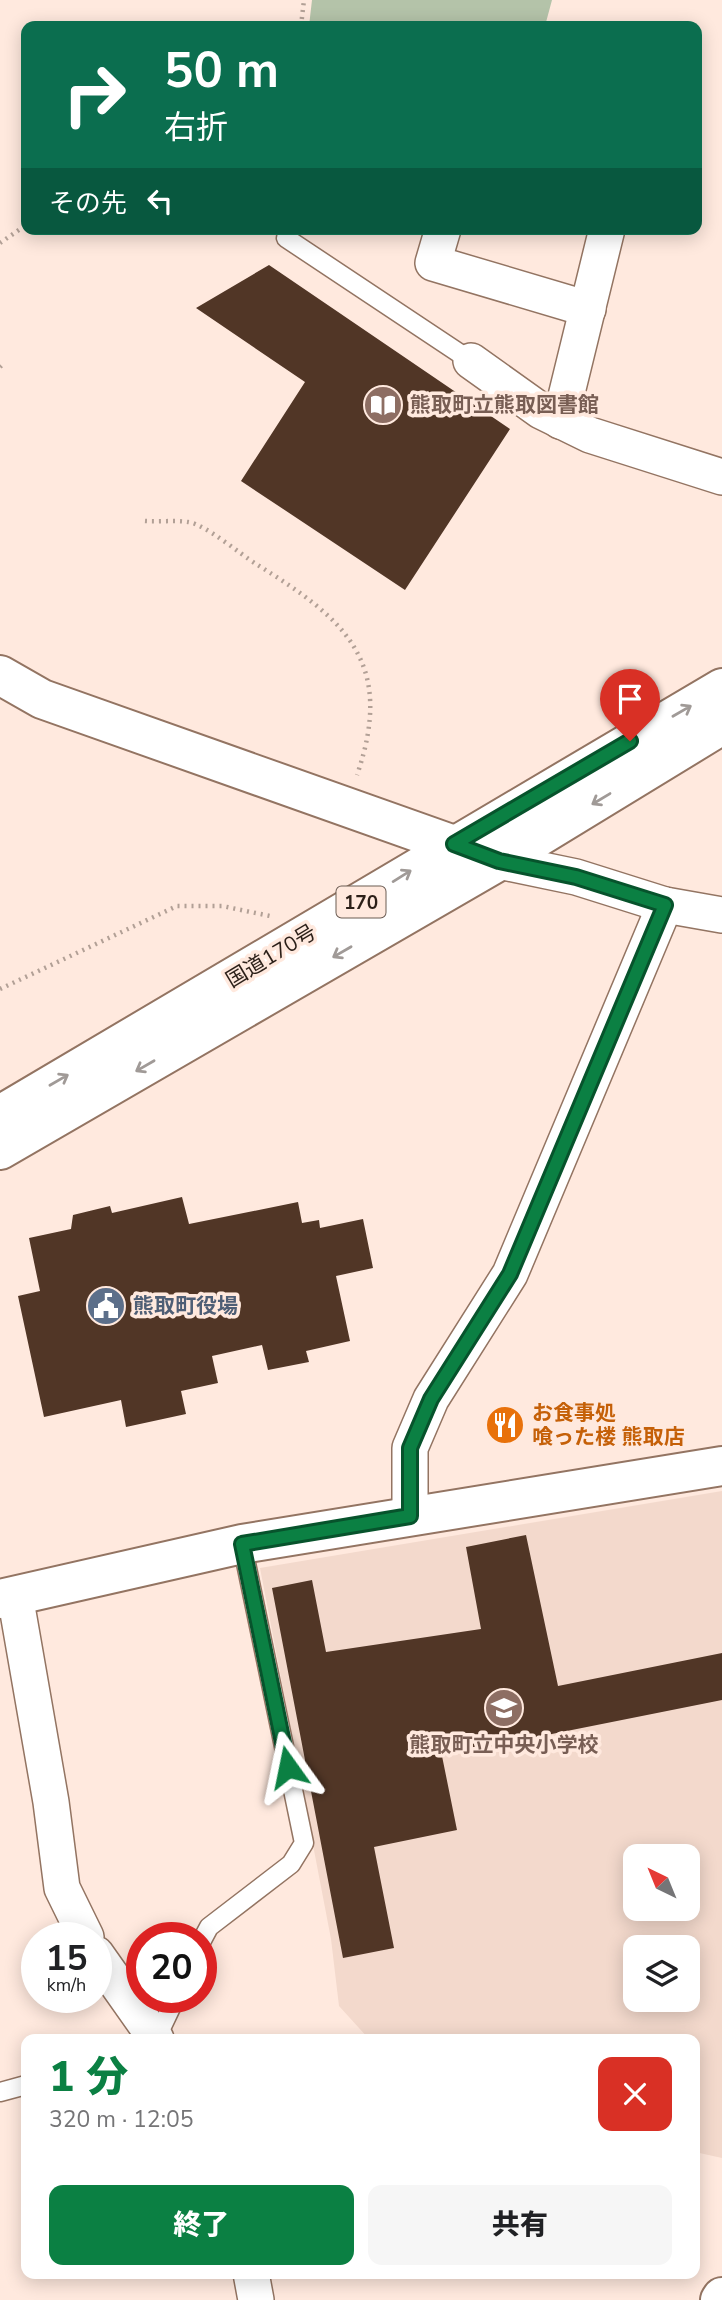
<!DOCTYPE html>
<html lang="ja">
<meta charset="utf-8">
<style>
:root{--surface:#fff;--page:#f6f6f6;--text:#202124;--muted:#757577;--accent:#0b8043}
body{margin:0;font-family:"Nunito Sans","Noto Sans JP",sans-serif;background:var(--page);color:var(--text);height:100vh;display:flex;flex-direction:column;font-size:26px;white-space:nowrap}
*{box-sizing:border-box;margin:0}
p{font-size:23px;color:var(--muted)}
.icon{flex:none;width:38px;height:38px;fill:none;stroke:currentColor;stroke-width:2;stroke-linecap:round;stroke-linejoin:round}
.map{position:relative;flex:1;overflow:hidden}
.side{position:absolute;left:21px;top:2034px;width:679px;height:245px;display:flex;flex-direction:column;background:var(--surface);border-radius:14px;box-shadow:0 4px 18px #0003}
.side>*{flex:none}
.guide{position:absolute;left:21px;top:21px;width:681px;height:214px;border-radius:14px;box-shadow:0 4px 18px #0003;background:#0b6e4f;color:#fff;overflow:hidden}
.needle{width:46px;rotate:317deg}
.controls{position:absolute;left:623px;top:1844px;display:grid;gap:14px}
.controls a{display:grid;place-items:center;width:77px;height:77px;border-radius:14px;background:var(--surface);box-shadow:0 4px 18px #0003;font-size:35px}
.speed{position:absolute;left:21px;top:1922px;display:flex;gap:14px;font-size:35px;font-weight:700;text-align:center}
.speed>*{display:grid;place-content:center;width:91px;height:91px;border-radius:50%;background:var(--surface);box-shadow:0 4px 18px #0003;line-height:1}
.speed small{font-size:18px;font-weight:400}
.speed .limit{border:10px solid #d22;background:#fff;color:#111}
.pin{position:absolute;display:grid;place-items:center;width:60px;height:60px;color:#fff;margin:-72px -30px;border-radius:50% 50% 50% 0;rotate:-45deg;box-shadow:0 0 7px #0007}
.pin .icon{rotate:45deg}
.me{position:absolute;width:77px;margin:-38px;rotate:348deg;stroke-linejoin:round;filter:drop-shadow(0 0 5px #0008)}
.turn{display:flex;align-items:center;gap:24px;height:147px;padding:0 28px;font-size:32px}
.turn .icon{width:91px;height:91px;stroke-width:2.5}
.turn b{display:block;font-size:49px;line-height:60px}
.then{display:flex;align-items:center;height:66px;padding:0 28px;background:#0003;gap:14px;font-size:26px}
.round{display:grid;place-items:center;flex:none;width:74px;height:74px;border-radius:14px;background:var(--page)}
.headline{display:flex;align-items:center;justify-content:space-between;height:119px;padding:0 28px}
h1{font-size:42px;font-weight:800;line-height:52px;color:var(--accent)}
.button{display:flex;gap:14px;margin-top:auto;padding:14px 28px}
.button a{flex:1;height:80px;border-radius:14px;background:var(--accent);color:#fff;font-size:28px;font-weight:800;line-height:80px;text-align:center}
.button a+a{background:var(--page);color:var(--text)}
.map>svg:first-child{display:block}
.built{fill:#f3d9cc;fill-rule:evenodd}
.green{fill:#b4c3a9}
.building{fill:#513626}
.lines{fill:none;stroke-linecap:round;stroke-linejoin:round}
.lane-casing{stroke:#937462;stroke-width:21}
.street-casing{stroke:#937462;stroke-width:38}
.secondary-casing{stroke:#937462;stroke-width:42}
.highway-casing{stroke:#937462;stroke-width:42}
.path{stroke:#b2a096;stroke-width:4.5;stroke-dasharray:2 5;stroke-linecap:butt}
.lane{stroke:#fff;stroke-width:18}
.street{stroke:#fff;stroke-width:35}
.secondary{stroke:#fff;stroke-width:38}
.highway{stroke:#fff;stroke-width:38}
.oneway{stroke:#a09a97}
.route-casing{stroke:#07532c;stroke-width:18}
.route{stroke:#0b8043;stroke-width:12}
.labels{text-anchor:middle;stroke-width:7;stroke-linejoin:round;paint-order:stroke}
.shield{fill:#ffe9de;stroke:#6b5c53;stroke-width:2}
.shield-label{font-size:19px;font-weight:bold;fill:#2b1f18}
.education-label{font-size:21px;font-weight:bold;fill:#785e54;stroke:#ffe9de;text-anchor:start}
.street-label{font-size:21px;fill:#2b1f18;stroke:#ffe9de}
.service-label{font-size:21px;font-weight:bold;fill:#4e5e75;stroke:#ffe9de;text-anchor:start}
.food-label{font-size:21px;font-weight:bold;fill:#c56008;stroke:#ffe9de;text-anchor:start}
</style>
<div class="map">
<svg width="722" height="2300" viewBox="0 0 722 2300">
<rect width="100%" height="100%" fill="#ffe9de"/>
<path class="built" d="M 722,1491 L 722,2158 L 695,2152 L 695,2039 L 369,2039 L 339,2006 L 331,1939 L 260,1568 ZM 635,1857 L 688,1857 L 688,1909 L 635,1909 ZM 635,1948 L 688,1948 L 688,2000 L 635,2000 Z"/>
<path class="green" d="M 312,0 L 552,0 L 545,26 L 518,21 L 513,26 L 309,26 Z"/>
<g class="building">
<path d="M 269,265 L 510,429 L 405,590 L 241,481 L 305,382 L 196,308 Z"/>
<path d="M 182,1197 L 189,1224 L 298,1202 L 302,1223 L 319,1220 L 320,1228 L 363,1219 L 373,1268 L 336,1276 L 350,1341 L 306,1351 L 309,1362 L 268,1370 L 262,1345 L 212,1356 L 218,1383 L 181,1391 L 186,1414 L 126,1427 L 121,1400 L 44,1417 L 18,1296 L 40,1291 L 29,1238 L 71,1229 L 73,1215 L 110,1206 L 112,1213 Z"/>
<path d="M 526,1535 L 558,1686 L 722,1653 L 722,1700 L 442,1756 L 457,1830 L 374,1847 L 394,1948 L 343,1958 L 272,1588 L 312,1580 L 326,1652 L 481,1629 L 466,1547 Z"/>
</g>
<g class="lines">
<defs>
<g id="lane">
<path d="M 286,238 L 471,361"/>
<path d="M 201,1942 L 209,1927 L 291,1864 L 304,1843 L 242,1544"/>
<path d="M 156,2039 L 176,1997"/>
<path d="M 0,2092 L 26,2085"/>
</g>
<g id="street">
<path d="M 443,229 L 433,263 L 588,309"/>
<path d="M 471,361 L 541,411 L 590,435 L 722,477"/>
<path d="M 560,421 L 607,229"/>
<path d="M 499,861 L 576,877 L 665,905 L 722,915"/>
<path d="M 410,1516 L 410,1448 L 431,1399 L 510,1274 L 665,905"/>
<path d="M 15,1595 L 51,1802 L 62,1888 L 86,1937"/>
<path d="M 96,1954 L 156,2039"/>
<path d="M 251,2273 L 256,2300"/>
</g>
<g id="secondary">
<path d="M 0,675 L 42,699 L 482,855"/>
<path d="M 0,1599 L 242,1544 L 722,1466"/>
</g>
<g id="highway">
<path d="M 0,1115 L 722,688"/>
<path d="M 0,1150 L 499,861 L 722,725"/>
<path d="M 720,2300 L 722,2297"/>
</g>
</defs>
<use href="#lane" class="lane-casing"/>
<use href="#street" class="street-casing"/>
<use href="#secondary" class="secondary-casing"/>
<use href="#highway" class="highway-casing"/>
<g class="path">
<path d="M 301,26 L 304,0"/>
<path d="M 0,243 L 26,225"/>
<path d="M 0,367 L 3,364"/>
<path d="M 145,521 C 159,522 174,520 188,522 C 205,524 240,554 256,564 C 345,619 396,662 357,775"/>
<path d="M 0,989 L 177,906 L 222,906 L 270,916"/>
</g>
<use href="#lane" class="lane"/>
<use href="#street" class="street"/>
<use href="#secondary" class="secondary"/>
<use href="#highway" class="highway"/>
</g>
<defs><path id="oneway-shaft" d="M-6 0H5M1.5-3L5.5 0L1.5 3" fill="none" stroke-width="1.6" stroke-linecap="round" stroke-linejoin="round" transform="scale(1.75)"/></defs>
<g class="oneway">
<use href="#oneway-shaft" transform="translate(682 711) rotate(-30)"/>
<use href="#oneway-shaft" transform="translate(601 799) rotate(149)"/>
<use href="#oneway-shaft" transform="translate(402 876) rotate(-32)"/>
<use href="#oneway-shaft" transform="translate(342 952) rotate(150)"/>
<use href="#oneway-shaft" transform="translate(145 1066) rotate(150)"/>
<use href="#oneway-shaft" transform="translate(59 1080) rotate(-30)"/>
</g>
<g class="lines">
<defs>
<path id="route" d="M 288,1767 L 242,1544 L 410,1516 L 410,1448 L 431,1399 L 510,1274 L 665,905 L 576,877 L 499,861 L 454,844 L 630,741"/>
</defs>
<use href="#route" class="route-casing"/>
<use href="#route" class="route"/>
</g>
<defs>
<symbol id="library-disc" viewBox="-11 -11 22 22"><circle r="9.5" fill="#8d6e63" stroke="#ffe9de"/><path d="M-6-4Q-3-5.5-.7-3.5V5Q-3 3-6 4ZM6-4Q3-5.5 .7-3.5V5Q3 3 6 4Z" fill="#fff"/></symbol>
<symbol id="civic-disc" viewBox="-11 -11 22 22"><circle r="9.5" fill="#5c6f8a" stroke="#ffe9de"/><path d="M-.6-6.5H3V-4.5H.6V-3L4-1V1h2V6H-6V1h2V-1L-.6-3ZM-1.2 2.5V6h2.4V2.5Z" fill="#fff"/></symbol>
<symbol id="restaurant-disc" viewBox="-11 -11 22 22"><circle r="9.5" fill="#e8710a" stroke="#ffe9de"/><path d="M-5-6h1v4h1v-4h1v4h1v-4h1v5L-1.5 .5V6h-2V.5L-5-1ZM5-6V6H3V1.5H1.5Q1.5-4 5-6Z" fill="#fff"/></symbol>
<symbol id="school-disc" viewBox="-11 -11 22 22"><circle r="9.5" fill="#8d6e63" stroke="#ffe9de"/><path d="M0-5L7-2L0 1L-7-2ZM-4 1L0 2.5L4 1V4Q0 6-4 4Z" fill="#fff"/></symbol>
</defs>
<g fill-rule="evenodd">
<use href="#library-disc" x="361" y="383" width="44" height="44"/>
<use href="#civic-disc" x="84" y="1284" width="44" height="44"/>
<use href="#restaurant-disc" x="483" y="1403" width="44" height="44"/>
<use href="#school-disc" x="482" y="1686" width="44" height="44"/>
</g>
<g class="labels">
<rect class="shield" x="336.5" y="886.5" width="49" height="31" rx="5"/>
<g class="shield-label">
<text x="361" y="909">170</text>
</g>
<g class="education-label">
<text x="410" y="412">熊取町立熊取図書館</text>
<text x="504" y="1752" text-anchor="middle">熊取町立中央小学校</text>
</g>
<g class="street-label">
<text transform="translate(271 956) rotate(-31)" y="7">国道170号</text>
</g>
<g class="service-label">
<text x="133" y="1313">熊取町役場</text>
</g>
<g class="food-label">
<text x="532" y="1420">お食事処<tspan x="532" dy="24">喰った楼 熊取店</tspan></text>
</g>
</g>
</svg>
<div class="controls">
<a><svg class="needle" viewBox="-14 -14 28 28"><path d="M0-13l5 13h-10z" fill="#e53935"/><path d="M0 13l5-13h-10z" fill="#757577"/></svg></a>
<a><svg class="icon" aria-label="layers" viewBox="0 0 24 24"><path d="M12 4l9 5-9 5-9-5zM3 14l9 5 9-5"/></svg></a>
</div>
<div class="speed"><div>15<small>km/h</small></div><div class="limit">20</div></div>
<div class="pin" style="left:630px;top:741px;background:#d93025"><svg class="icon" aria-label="arrive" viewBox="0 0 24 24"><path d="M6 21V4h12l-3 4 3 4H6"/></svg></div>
<svg class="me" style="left:288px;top:1767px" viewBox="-20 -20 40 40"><path d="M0-17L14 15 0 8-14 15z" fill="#0b8043" stroke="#fff" stroke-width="4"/></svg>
<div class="guide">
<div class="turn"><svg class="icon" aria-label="right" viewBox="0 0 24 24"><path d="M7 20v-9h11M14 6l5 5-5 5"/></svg><div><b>50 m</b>右折</div></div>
<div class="then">その先<svg class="icon" aria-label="left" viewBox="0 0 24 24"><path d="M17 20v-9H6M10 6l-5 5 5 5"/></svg></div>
</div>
<section class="side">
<div class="headline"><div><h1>1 分</h1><p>320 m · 12:05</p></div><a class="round" style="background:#d93025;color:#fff"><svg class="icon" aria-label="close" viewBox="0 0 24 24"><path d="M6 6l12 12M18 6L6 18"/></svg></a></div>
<div class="button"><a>終了</a><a>共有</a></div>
</section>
</div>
